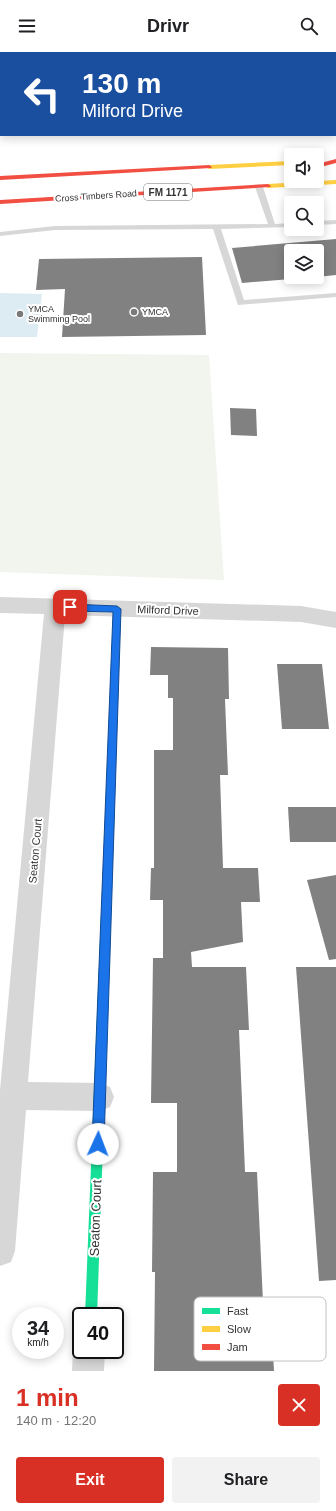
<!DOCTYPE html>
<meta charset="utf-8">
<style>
:root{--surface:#fff;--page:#f2f2f2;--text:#202124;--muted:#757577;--accent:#d93025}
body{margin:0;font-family:Arial,sans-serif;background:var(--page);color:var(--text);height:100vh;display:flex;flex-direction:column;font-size:15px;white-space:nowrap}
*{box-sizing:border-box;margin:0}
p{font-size:13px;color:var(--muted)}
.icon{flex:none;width:22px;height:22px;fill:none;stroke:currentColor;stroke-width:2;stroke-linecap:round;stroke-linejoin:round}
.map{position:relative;height:1319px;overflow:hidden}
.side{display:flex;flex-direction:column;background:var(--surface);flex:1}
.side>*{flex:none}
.guide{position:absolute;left:0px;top:0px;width:336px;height:84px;box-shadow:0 2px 10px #0003;background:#1a4fa0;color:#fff;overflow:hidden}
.tools{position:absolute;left:284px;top:96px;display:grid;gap:8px}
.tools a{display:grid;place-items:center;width:40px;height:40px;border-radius:4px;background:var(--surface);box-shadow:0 2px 10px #0003;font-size:20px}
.speed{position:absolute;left:12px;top:1255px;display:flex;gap:8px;font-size:20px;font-weight:700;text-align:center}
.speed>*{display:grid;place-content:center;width:52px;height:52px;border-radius:50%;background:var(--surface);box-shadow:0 2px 10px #0003;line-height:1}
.speed small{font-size:10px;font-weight:400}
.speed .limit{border:2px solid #111;border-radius:6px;background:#fff;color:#111}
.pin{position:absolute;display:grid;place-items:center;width:34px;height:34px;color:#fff;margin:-17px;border-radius:8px;box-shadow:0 2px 6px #0006}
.me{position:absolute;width:44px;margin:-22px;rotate:2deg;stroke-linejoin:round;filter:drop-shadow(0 0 3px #0008)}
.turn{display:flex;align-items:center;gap:14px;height:84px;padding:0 16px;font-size:18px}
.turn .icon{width:52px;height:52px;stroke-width:2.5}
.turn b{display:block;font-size:28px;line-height:34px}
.round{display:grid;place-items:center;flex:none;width:42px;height:42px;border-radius:4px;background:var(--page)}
.overview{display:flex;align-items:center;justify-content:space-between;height:68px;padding:0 16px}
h1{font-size:24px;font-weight:700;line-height:30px;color:var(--accent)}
.button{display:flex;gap:8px;margin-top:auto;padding:8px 16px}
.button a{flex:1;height:46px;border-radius:4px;background:var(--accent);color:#fff;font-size:16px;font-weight:700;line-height:46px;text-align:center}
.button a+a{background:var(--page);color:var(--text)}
header{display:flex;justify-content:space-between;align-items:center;height:52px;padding:0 16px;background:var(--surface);font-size:18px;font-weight:700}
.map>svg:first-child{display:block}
.green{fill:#f1f5ed}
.water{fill:#ddebf3}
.building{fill:#818181}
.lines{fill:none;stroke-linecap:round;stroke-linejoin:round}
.lane{fill:#d7d7d7;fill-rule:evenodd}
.street{fill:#d7d7d7;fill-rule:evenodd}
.fast{fill:#16e098;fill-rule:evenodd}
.slow{fill:#ffcf43;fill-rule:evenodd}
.jam{fill:#f24e42;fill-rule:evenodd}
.route{fill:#1a73e8;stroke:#114b97}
.poi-dot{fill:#7a7a7a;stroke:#fff;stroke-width:1.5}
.labels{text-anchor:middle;stroke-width:4;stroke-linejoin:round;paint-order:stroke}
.far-street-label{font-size:9px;fill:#333;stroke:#fff}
.far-poi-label{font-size:9px;fill:#333;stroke:#fff;text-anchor:start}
.shield{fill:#fff;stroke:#707070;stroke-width:1}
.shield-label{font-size:10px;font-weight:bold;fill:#333}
.street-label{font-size:11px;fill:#333;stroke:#fff}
.near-street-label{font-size:13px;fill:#333;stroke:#fff}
.key{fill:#fff;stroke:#c2c2c2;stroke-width:1}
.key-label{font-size:11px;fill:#333}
</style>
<header><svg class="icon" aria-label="menu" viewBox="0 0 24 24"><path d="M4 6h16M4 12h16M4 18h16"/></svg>Drivr<svg class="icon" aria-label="search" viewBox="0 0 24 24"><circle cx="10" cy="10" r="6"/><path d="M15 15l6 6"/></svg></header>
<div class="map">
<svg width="336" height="1319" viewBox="0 0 336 1319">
<rect width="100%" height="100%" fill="#fff"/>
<path class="green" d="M 0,301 L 209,303 L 224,528 L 0,520 Z"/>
<path class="water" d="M 0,241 L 42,242 L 37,285 L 0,285 Z"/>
<g class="building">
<path d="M 336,187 L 336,223 L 317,225 L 317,199 L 291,199 L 291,225 L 316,225 L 242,231 L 232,196 Z"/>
<path d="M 202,205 L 206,283 L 62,285 L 65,237 L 36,238 L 39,207 Z"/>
<path d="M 230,356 L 256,357 L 257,384 L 231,383 Z"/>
<path d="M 151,595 L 228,596 L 229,647 L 225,647 L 228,723 L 220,723 L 223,816 L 258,816 L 260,850 L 241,850 L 243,890 L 191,900 L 192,915 L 246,915 L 249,978 L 239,978 L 245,1120 L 257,1120 L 263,1250 L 270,1250 L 274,1319 L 154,1319 L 155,1220 L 152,1220 L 153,1120 L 177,1120 L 177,1051 L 151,1051 L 153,906 L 163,906 L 163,848 L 150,848 L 151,816 L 154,816 L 154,698 L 173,698 L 173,646 L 168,646 L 168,623 L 150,623 Z"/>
<path d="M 277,612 L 322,612 L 329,677 L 282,677 Z"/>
<path d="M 288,755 L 336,755 L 336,790 L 290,790 Z"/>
<path d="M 336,823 L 336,907 L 329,908 L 307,828 Z"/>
<path d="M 296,915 L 336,915 L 336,1228 L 319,1229 Z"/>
</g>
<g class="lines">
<g class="lane">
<path d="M 256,133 L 259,133 L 263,135 L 275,172 L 291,171 L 291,175 L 221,177 L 244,248 L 336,241 L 336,245 L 238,253 L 213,177 L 55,178 L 0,184 L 0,180 L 55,174 L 268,172 L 255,135 Z"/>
<path d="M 336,168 L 336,172 L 317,173 L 317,169 Z"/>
</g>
<g class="street">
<rect x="168" y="0" width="12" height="1"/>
<path d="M 0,545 L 301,554 L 336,560 L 336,576 L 301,570 L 65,563 L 28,1030 L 100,1031 L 110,1035 L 114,1045 L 110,1055 L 100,1059 L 26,1058 L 15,1199 L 11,1210 L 0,1214 L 0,1038 L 44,562 L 0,561 Z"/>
<path d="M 81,1286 L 81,1298 L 105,1298 L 104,1319 L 72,1319 L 73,1298 L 78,1287 Z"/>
</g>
<path class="fast" d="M 106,858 L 110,859 L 111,863 L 97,1264 L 85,1264 L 101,863 L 102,859 Z"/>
<g class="slow">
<path d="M 291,109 L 291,113 L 209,117 L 206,115 L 209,113 Z"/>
<path d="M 336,128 L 336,132 L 268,136 L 265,134 L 268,132 Z"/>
<path d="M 117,554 L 121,557 L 119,620 L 118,623 L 112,623 L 111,620 L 113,557 Z"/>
</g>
<g class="jam">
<path d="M 336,107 L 336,111 L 317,116 L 317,112 Z"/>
<path d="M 209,113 L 212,115 L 211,116 L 0,128 L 0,124 Z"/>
<path d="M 268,132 L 271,134 L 270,135 L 0,152 L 0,148 Z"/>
<path d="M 115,616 L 118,617 L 119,620 L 111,863 L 110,867 L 106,868 L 102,867 L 101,863 L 111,620 L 112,617 Z"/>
</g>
</g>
<path class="route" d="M 70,552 L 117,554 L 121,557 L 104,1092 L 102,1096 L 98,1098 L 94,1096 L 92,1092 L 113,560 L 70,559 L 66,555 Z"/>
<g class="poi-dot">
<circle cx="134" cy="260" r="4"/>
<circle cx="20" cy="262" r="4"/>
</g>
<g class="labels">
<g class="far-street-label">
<text transform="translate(96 144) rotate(-4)" y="3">Cross Timbers Road</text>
</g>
<g class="far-poi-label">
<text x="28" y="260">YMCA<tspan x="28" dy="10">Swimming Pool</tspan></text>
<text x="142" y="263">YMCA</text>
</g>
<rect class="shield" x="144" y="132" width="48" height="16" rx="3"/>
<g class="shield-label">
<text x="168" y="144">FM 1171</text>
</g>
<g class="street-label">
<text transform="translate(168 558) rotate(2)" y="4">Milford Drive</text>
<text transform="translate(35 799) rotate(-85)" y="4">Seaton Court</text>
</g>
<g class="near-street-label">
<text transform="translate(95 1166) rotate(-88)" y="5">Seaton Court</text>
</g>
</g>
<rect x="194" y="1245" width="132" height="64" rx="6" class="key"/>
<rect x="202" y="1256" width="18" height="6" fill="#16e098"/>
<rect x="202" y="1274" width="18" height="6" fill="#ffcf43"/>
<rect x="202" y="1292" width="18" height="6" fill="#f24e42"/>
<g class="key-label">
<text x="227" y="1263">Fast</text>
<text x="227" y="1281">Slow</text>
<text x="227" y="1299">Jam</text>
</g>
</svg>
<div class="tools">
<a><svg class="icon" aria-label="sound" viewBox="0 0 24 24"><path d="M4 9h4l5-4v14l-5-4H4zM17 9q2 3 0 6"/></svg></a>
<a><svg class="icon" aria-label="search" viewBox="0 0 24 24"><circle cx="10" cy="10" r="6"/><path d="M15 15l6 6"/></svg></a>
<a><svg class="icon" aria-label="layers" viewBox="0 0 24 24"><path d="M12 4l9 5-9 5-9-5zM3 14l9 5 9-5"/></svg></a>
</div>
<div class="speed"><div>34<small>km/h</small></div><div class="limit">40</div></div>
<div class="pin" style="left:70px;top:555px;background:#d93025"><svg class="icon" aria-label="arrive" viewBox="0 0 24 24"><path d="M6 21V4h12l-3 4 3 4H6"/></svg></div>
<svg class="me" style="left:98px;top:1092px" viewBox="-20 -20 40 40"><circle r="19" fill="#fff"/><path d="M0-13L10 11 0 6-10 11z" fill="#1a73e8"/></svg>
<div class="guide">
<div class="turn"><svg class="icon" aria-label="left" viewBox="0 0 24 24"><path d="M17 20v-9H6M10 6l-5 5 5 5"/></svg><div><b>130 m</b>Milford Drive</div></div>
</div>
</div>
<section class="side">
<div class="overview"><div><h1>1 min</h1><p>140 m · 12:20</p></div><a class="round" style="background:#d93025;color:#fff"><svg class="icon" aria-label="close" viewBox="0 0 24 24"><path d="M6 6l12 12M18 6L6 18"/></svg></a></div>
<div class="button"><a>Exit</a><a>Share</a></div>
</section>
